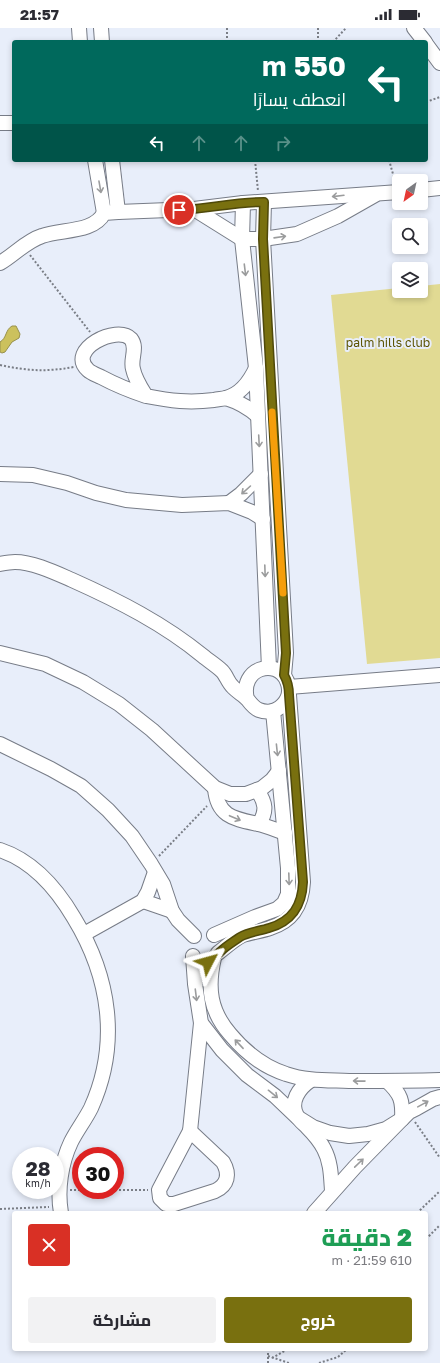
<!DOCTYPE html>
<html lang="ar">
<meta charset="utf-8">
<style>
:root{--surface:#fff;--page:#f2f2f3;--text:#2b2b33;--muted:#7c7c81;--accent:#79700f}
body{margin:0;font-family:"Golos Text",Cairo,sans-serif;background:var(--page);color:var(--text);direction:rtl;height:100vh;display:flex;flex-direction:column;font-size:15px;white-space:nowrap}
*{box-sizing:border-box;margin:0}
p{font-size:13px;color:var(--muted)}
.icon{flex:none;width:22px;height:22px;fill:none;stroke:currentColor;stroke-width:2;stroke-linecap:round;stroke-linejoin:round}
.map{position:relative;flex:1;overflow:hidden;direction:ltr}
.side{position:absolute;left:12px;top:1183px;width:416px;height:140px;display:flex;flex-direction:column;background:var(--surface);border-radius:4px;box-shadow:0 2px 6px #0003;direction:rtl}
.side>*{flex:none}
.hud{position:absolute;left:12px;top:12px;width:416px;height:122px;border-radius:4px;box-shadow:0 2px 6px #0003;direction:rtl;background:#00695c;color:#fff;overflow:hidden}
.needle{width:26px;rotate:213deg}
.fabs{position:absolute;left:392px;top:146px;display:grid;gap:8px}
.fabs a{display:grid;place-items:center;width:36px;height:36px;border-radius:4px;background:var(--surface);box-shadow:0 2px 6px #0003;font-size:20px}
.speed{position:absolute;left:12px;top:1119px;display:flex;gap:8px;font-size:20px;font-weight:700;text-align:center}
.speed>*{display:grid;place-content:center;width:52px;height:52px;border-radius:50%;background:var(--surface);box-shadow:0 2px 6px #0003;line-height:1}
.speed small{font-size:10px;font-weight:400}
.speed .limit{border:6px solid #d22;background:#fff;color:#111}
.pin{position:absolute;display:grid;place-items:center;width:34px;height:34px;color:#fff;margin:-17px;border:2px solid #fff;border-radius:50%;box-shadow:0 1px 4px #0007}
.me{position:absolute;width:44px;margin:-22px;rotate:51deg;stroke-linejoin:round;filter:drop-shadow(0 0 3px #0008)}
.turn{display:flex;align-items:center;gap:14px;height:84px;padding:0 16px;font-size:18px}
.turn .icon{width:52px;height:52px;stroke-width:2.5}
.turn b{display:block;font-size:28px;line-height:34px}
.lanes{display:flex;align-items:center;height:38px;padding:0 16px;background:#0003;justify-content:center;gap:20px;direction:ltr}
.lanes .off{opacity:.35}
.round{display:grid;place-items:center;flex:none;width:42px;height:42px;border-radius:4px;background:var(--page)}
.headline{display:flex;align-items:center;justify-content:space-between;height:68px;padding:0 16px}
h1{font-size:24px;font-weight:800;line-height:30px;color:#1e9e55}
.primary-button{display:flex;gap:8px;margin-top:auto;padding:8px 16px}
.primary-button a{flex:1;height:46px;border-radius:4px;background:var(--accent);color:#fff;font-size:16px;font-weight:800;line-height:46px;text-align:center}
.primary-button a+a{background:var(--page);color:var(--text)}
.status{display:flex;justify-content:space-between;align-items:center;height:28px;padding:0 20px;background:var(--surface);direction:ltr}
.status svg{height:11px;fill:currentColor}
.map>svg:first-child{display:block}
.green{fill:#e1da93}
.water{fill:#ccc15d;stroke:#98914c}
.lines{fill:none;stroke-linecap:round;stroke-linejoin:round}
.minor-casing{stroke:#777c87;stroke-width:16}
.path{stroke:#7a7e86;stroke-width:2;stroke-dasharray:2 2;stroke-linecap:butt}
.minor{stroke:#fff;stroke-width:14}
.oneway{stroke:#9b9c9d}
.route-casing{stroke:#4f490a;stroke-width:10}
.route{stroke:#79700f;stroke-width:7}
.slow{stroke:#f59e0b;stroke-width:7}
.labels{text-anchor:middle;stroke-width:4;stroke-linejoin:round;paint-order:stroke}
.park-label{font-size:12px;fill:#5c5403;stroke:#e8eefa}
</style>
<div class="status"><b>21:57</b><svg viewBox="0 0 49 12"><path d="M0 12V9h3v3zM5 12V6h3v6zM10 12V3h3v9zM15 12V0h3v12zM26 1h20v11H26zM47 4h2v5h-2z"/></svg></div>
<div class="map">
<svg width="440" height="1335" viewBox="0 0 440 1335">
<rect width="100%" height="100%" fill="#e8eefa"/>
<path class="green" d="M 440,256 L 440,630 L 367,636 L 331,267 L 399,260 L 399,263 L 421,263 L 421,258 Z"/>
<path class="water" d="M 12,298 L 16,298 L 20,306 L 19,310 L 12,314 L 5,324 L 2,325 L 0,324 L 0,314 C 7,310 5,302 12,298 Z"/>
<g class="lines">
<defs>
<g id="minor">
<path d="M 79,0 L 80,14"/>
<path d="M 101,0 L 102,14"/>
<path d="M 414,0 L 425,14"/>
<path d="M 426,16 L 440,35"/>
<path d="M 0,95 L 14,95"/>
<path d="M 95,132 L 104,185"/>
<path d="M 112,132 L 118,184"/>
<path d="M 421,162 L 440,160"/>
<path d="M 264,174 L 263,211 L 286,625 L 284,647"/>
<path d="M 243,175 L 242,211 L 256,340 L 269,640"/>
<path d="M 194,181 L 242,211 L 263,211 L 297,206 L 338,188 L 375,167"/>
<path d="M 0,235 C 14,227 26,213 42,208 C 61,201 94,205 104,185 L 118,184 L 194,181 L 243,175 L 399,164"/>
<path d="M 146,368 C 131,363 116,357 101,349 C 97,347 91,345 88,342 C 66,322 117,296 131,311 C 138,320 130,331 133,341 C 135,351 141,360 146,368 C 171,373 189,375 214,372 C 218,371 223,371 226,370 C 241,366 250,353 256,340"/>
<path d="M 226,370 C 239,374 248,379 258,388"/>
<path d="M 0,446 L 33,447 L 67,455 L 96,465 L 126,472 L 182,477 L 229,475 L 252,484 L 263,491"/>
<path d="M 229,475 L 241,466 L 261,446"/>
<path d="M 0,536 C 5,535 10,534 15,534 C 33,534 56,545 72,552 C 119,573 164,596 203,628 C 209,633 217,638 222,643 C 226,647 228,654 232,658 C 237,664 244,667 248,672 C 251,676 254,680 259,682 C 277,689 295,671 287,653 C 277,629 239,640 247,671"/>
<path d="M 0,625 L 45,636 L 83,654 L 119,676 L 152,702 L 215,760 L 230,766 L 246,766 L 262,760 L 272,752 L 279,743"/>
<path d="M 289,659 L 440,647"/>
<path d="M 0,716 L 51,741 L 81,758 L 108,782 L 132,808 L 151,836 L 163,856 L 172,883 L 178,892 L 194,908"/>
<path d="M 215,760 C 217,789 235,791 258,796 C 267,798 276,802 285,805"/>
<path d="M 257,762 C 266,775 267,783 259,796"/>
<path d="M 0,822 C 33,833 57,861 74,890 C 110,949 120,1016 91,1080 C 85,1092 77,1102 71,1114 C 61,1135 57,1162 61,1185"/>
<path d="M 143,873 L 172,883"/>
<path d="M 84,906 L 143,873 L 148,864 L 155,844"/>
<path d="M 214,907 L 255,889 L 277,881 L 284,875 L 288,866 L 288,840 L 273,683"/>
<path d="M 218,925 C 226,919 234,911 243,907 C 252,904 262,903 270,900 C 293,893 302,876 303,854 L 289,667"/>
<path d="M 193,928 L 195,956 L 201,995 L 222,1022 L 247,1047 L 275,1068 L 297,1089 L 313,1099 L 330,1105 L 349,1108 L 368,1106 L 386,1101 L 402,1091 L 409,1084 L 417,1080 L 433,1071 L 440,1069"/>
<path d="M 214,930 C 207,960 210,983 230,1006 C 245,1024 264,1039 286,1046 C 306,1053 328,1052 349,1053 C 379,1053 410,1053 440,1052"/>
<path d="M 311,1052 C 299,1060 289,1074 297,1088 C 299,1092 304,1096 307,1099 C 314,1106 320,1113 324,1121 C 331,1134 331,1149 332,1163"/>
<path d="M 190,1103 L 223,1134 C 230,1146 228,1157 215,1163 L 174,1176 L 166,1176 L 160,1170 L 159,1162 Z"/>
<path d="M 190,1103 L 201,995"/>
<path d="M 314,1185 L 355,1139 L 402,1091 C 403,1073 401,1066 387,1053"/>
</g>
</defs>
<use href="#minor" class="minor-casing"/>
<g class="path">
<path d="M 227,14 L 227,0"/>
<path d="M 318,14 L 318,0"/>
<path d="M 333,14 L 346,0"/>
<path d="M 426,74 L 440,69"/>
<path d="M 255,132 L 258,163"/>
<path d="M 389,132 L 395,153"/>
<path d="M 30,227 L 90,304"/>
<path d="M 0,337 C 28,343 46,344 74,339"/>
<path d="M 159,828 L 207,778"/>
<path d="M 415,1094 L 440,1130"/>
<path d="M 70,1162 L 81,1162"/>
<path d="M 115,1162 L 148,1162"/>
<path d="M 0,1181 L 49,1179"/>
<path d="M 417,1185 L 440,1163"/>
<path d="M 426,1211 L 440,1197"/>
<path d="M 268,1321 L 268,1335"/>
<path d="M 268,1328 L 289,1335"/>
<path d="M 272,1330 L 288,1321"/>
<path d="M 319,1335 L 338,1329 L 347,1321"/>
</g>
<use href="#minor" class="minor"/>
</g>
<defs><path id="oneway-shaft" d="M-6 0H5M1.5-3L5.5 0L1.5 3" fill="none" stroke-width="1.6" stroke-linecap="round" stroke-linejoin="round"/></defs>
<g class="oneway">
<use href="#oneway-shaft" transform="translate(100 159) rotate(80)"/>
<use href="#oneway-shaft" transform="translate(338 168) rotate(173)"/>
<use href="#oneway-shaft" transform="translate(280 209) rotate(-8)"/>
<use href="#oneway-shaft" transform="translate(245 242) rotate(83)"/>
<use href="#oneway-shaft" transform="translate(259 413) rotate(87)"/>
<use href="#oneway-shaft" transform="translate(246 462) rotate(138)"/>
<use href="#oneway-shaft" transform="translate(265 543) rotate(88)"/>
<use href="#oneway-shaft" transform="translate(277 722) rotate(84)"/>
<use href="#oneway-shaft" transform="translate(235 790) rotate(23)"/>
<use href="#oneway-shaft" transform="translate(289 851) rotate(88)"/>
<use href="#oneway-shaft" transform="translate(196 967) rotate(83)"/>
<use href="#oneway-shaft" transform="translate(239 1016) rotate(-133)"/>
<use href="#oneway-shaft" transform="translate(359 1053) rotate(-179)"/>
<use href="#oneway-shaft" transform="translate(273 1066) rotate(39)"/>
<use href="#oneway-shaft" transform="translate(423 1076) rotate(-29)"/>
<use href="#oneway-shaft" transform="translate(359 1135) rotate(-44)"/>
</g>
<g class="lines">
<defs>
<path id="route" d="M 179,182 C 207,181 235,174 264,174 L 263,211 L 286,625 L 284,647 C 288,654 289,659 289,667 L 303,854 C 302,877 293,893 269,900 C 260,903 249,904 240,909 C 233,914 226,918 220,924 C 215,928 214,932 208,934"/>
</defs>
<use href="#route" class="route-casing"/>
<use href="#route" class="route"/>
<path class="slow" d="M 272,384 L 283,565"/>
</g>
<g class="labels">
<g class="park-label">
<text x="388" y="319">palm hills club</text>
</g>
</g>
</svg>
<div class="fabs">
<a><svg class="needle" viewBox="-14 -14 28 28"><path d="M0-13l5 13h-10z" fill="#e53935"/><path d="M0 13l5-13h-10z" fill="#7c7c81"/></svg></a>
<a><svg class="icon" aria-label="search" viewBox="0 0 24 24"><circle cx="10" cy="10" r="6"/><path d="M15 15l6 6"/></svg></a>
<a><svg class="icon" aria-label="layers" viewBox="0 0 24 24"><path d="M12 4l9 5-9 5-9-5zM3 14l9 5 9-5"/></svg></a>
</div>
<div class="speed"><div>28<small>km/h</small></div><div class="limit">30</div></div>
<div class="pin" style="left:179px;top:182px;background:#d93025"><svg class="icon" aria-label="arrive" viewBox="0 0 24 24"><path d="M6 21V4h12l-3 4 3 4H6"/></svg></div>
<svg class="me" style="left:208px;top:934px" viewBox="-20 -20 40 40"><path d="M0-17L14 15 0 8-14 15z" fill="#79700f" stroke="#fff" stroke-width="4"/></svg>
<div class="hud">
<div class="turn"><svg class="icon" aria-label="left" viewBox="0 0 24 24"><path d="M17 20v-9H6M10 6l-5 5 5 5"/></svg><div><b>550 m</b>انعطف يسارًا</div></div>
<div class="lanes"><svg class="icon" aria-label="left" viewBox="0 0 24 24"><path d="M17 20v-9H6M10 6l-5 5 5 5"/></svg><svg class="icon off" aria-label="ahead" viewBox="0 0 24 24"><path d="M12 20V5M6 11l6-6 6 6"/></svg><svg class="icon off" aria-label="ahead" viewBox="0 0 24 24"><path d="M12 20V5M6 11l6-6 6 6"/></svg><svg class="icon off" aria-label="right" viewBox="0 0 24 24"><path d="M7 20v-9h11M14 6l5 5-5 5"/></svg></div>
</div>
<section class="side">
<div class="headline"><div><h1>2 دقيقة</h1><p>610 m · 21:59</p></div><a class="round" style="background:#d93025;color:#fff"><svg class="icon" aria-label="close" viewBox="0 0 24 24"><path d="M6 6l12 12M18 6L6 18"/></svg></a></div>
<div class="primary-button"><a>خروج</a><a>مشاركة</a></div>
</section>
</div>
